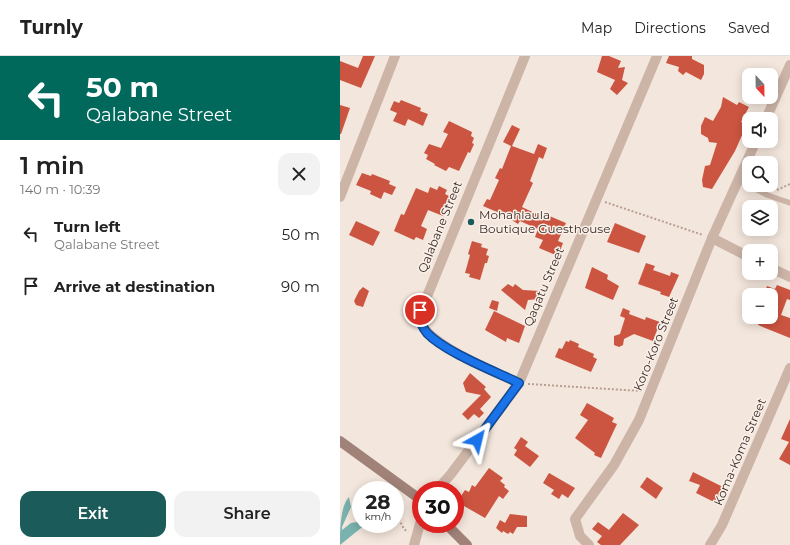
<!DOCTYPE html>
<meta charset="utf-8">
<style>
:root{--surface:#fff;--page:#f2f2f2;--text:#222;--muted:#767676;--line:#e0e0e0;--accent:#1b5c5a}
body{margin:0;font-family:Montserrat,sans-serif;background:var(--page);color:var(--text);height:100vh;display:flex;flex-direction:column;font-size:15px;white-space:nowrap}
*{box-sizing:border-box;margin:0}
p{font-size:13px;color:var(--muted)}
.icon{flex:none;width:22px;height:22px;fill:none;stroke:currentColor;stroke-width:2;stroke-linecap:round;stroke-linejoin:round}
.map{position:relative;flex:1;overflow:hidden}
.sheet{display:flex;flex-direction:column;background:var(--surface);width:340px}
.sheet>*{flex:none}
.top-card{background:#00695c;color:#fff;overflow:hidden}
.needle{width:26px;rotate:158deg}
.tools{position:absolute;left:402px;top:12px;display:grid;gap:8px}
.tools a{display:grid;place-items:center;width:36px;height:36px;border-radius:8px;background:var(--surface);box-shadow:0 2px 10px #0003;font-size:20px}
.speed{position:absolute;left:12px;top:425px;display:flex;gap:8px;font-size:20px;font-weight:700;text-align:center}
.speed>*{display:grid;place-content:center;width:52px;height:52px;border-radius:50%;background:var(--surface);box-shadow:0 2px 10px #0003;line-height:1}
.speed small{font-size:10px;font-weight:400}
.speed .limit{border:6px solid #d22;background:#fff;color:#111}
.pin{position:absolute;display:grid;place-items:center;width:34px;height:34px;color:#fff;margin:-17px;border:2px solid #fff;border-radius:50%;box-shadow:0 1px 4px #0007}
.me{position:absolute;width:44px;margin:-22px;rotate:37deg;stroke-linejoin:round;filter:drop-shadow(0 0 3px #0008)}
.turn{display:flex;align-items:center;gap:14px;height:84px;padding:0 20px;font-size:18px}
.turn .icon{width:52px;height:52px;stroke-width:2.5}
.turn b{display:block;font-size:28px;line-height:34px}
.round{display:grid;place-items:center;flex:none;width:42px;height:42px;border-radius:12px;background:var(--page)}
.overview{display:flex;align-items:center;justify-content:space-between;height:68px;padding:0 20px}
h1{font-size:24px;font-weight:600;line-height:30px}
.primary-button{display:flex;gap:8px;margin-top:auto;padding:8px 20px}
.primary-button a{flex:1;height:46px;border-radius:12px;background:var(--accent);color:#fff;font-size:16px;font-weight:600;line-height:46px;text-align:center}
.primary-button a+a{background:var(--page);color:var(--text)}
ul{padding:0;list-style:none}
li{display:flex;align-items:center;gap:12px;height:52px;padding:0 20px}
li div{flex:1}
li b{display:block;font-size:15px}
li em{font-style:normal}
header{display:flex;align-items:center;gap:24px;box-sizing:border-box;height:56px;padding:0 20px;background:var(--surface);border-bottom:1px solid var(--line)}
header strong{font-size:19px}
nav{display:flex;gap:22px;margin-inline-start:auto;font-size:14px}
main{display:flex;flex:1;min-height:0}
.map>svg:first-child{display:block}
.water{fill:#79b2ae}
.building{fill:#cc5541}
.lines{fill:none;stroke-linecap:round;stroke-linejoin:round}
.path{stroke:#b89e91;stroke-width:2;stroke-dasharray:2 2;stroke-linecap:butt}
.lane{stroke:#ccb4a7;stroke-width:5.5}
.street{stroke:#ccb4a7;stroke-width:10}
.secondary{stroke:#a08278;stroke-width:10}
.route-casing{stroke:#114b97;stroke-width:10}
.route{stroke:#1a73e8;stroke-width:7}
.poi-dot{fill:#1b5c5a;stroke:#fbf0e8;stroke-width:1.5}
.labels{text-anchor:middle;stroke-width:3;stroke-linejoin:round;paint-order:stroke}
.poi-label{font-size:12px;fill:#382b28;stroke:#fbf0e8;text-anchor:start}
.street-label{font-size:12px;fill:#382b28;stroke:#fbf0e8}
</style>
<header>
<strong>Turnly</strong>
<nav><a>Map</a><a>Directions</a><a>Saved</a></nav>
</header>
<main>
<section class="sheet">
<div class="top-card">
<div class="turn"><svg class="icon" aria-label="left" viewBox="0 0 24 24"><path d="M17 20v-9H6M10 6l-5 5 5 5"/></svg><div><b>50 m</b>Qalabane Street</div></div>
</div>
<div class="overview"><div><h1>1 min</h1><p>140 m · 10:39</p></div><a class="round"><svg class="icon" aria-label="close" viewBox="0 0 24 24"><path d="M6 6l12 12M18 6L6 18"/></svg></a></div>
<ul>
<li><svg class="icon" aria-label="left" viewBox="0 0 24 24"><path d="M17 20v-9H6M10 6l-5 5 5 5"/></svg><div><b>Turn left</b><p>Qalabane Street</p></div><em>50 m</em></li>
<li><svg class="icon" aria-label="arrive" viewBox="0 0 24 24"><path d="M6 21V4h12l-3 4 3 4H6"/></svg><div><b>Arrive at destination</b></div><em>90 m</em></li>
</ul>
<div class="primary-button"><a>Exit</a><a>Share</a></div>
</section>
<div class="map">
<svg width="450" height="489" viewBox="0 0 450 489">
<rect width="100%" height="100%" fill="#f3e6dc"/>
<path class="water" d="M 9,441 L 11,451 L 2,471 L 2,474 L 11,467 L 17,466 L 29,468 L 21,472 L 0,489 C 0,476 0,450 9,441 Z"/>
<g class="building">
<path d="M 23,0 L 35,0 L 21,32 L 0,24 L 0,5 L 18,12 Z"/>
<path d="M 262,0 L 269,0 L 281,5 L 278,12 L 285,11 L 282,24 L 288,27 L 277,39 L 270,33 L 275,24 L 257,16 Z"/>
<path d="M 329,0 L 352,0 L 352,3 L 364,9 L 364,18 L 361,24 L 346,16 L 343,19 L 338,15 L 339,11 L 326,7 Z"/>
<path d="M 383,41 L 397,49 L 399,46 L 409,51 L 401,66 L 407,68 L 395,95 L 372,133 L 363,131 L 362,124 L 365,110 L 370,109 L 377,87 L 369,86 L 368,82 L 361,78 L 361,70 L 365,61 L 373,65 L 381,51 Z"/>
<path d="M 61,44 L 81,52 L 80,55 L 88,58 L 83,70 L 68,63 L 65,70 L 53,65 L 57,57 L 50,54 L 54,45 L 59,47 Z"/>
<path d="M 0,49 L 10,52 L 1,78 L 0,78 Z"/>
<path d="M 109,65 L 132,76 L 131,80 L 134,82 L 132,87 L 134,88 L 130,97 L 128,96 L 119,115 L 109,111 L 106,115 L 94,109 L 95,108 L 86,103 L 88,99 L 84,97 L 89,88 L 101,92 L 108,78 L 103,76 Z"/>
<path d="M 172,69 L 180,73 L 172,90 L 194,98 L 198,88 L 207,92 L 203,103 L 199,101 L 190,125 L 193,127 L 182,151 L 205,162 L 207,159 L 226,167 L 218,185 L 223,187 L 218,200 L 199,192 L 203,184 L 195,181 L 198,173 L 180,165 L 178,168 L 164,159 L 143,150 L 147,143 L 150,144 L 159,124 L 155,122 L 160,112 L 162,113 L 171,90 L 163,86 Z"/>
<path d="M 22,117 L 31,120 L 32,118 L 50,125 L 49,128 L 56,131 L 52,139 L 44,136 L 41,143 L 30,138 L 31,135 L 16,129 Z"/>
<path d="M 99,130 L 107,134 L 105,138 L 111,141 L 103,160 L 88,154 L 81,170 L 87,173 L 83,184 L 76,181 L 74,184 L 54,175 L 61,158 L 64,159 L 76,132 L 88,137 L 90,131 L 97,134 Z"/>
<path d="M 16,165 L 40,176 L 33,190 L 9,179 Z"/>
<path d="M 275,167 L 306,180 L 299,197 L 267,186 Z"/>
<path d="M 132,185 L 142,188 L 141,191 L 148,193 L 146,199 L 149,200 L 147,207 L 145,207 L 140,224 L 129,221 L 130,218 L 125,217 L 130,199 L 128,198 Z"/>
<path d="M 306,207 L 315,210 L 313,214 L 330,220 L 331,216 L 339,219 L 329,241 L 320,238 L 321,236 L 298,228 Z"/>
<path d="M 252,211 L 268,219 L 267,223 L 279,230 L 273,244 L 245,232 Z"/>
<path d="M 168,228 L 173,231 L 175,228 L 183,234 L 200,235 L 199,243 L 188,244 L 185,254 L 161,234 Z"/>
<path d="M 437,229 L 450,234 L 450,244 L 447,243 L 441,259 L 450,262 L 450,282 L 418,269 L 421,261 L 431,261 L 431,239 L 424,239 L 427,230 L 435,233 Z"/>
<path d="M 23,231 L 29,235 L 23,251 L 16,249 L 14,245 L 19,235 Z"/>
<path d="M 152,244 L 159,246 L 157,255 L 149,252 Z"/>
<path d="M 283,252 L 290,255 L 289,258 L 305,264 L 306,261 L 320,266 L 313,285 L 294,278 L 284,283 L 283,289 L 279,291 L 274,289 L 274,280 L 280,278 L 285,262 L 280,260 Z"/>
<path d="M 154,255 L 185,270 L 179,287 L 167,282 L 166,286 L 145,274 Z"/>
<path d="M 230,284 L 239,288 L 238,291 L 254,298 L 253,301 L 257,303 L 251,316 L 215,301 L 219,292 L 222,293 L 226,285 L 229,286 Z"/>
<path d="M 130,317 L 146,331 L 144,333 L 151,341 L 140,353 L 144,357 L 139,362 L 134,358 L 128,364 L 122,358 L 141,339 L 126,336 L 123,327 Z"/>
<path d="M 247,347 L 274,362 L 272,366 L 277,368 L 261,402 L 254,399 L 255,397 L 235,382 L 248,364 L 240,359 Z"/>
<path d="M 450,363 L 450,409 L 439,403 L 449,386 L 441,383 Z"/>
<path d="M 181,381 L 188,386 L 185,390 L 199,400 L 190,411 L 174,399 L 177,394 L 174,392 Z"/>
<path d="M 149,412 L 163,422 L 160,425 L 165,429 L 164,431 L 169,435 L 163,443 L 159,440 L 145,462 L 117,446 L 125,434 L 129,436 L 132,429 L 135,431 Z"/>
<path d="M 353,416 L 383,431 L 376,447 L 356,437 L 360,429 L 349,425 Z"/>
<path d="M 209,417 L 235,432 L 228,442 L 222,438 L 219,443 L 211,438 L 214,434 L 203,427 Z"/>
<path d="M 307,421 L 323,432 L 316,443 L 300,431 Z"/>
<path d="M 283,457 L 299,469 L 280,489 L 261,489 L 257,486 L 262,480 L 252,473 L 258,466 L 269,474 Z"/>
<path d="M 170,458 L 187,460 L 187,471 L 177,471 L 173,478 L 170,476 L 168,478 L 163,475 L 162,477 L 156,472 L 160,464 L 165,467 Z"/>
</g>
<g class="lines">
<g class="path">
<path d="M 437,134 L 450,128"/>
<path d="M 265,146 L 363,179"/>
<path d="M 188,328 L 302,335"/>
<path d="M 42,428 L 44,434"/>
<path d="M 55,456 L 64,473 L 68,476"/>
</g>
<path class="lane" d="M 398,124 L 427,139 L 450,147"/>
<g class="street">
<path d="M 426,63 L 450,9"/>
<path d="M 0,141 L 55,0"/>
<path d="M 372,182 L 409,201"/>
<path d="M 431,212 L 450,221"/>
<path d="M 179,327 C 156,316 81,287 79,260 L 185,0"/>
<path d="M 97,434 L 111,418 L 179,327 L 317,0"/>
<path d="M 74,489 L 81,464"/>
<path d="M 249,489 L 240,480 L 235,463 L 274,409 L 299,364 L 372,182 L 416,85"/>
<path d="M 370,489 L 382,469 L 450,312"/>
</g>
<g class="secondary">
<path d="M 0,385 L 81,444"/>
<path d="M 106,468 L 127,489"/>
</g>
</g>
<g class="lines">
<defs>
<path id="route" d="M 80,254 C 79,263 81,270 87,277 C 105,296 154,315 179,327 L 137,384"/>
</defs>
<use href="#route" class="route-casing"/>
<use href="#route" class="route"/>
</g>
<circle class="poi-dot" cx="131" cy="166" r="4"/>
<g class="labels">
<g class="poi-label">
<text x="139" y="163">Mohahlaula<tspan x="139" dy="14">Boutique Guesthouse</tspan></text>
</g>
<g class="street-label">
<text transform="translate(100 171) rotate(-68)" y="4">Qalabane Street</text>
<text transform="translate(204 231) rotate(-67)" y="4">Qaqatu Street</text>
<text transform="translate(316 288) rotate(-68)" y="4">Koro-Koro Street</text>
<text transform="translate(400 396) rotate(-67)" y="4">Koma-Koma Street</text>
</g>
</g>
</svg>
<div class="tools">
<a><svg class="needle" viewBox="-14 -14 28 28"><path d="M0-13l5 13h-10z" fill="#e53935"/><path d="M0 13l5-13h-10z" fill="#767676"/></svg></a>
<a><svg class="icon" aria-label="sound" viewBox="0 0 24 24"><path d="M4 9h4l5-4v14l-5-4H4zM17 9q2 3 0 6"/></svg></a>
<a><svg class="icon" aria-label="search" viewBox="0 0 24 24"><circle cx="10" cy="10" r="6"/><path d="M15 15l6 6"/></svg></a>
<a><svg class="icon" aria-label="layers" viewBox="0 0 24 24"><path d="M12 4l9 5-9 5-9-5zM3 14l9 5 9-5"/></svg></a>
<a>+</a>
<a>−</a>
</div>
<div class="speed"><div>28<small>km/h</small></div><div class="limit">30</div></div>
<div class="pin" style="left:80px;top:254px;background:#d93025"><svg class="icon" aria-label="arrive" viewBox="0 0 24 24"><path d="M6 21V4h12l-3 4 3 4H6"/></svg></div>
<svg class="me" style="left:137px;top:384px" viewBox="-20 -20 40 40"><path d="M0-17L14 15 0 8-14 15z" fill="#1a73e8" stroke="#fff" stroke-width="4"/></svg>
</div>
</main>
